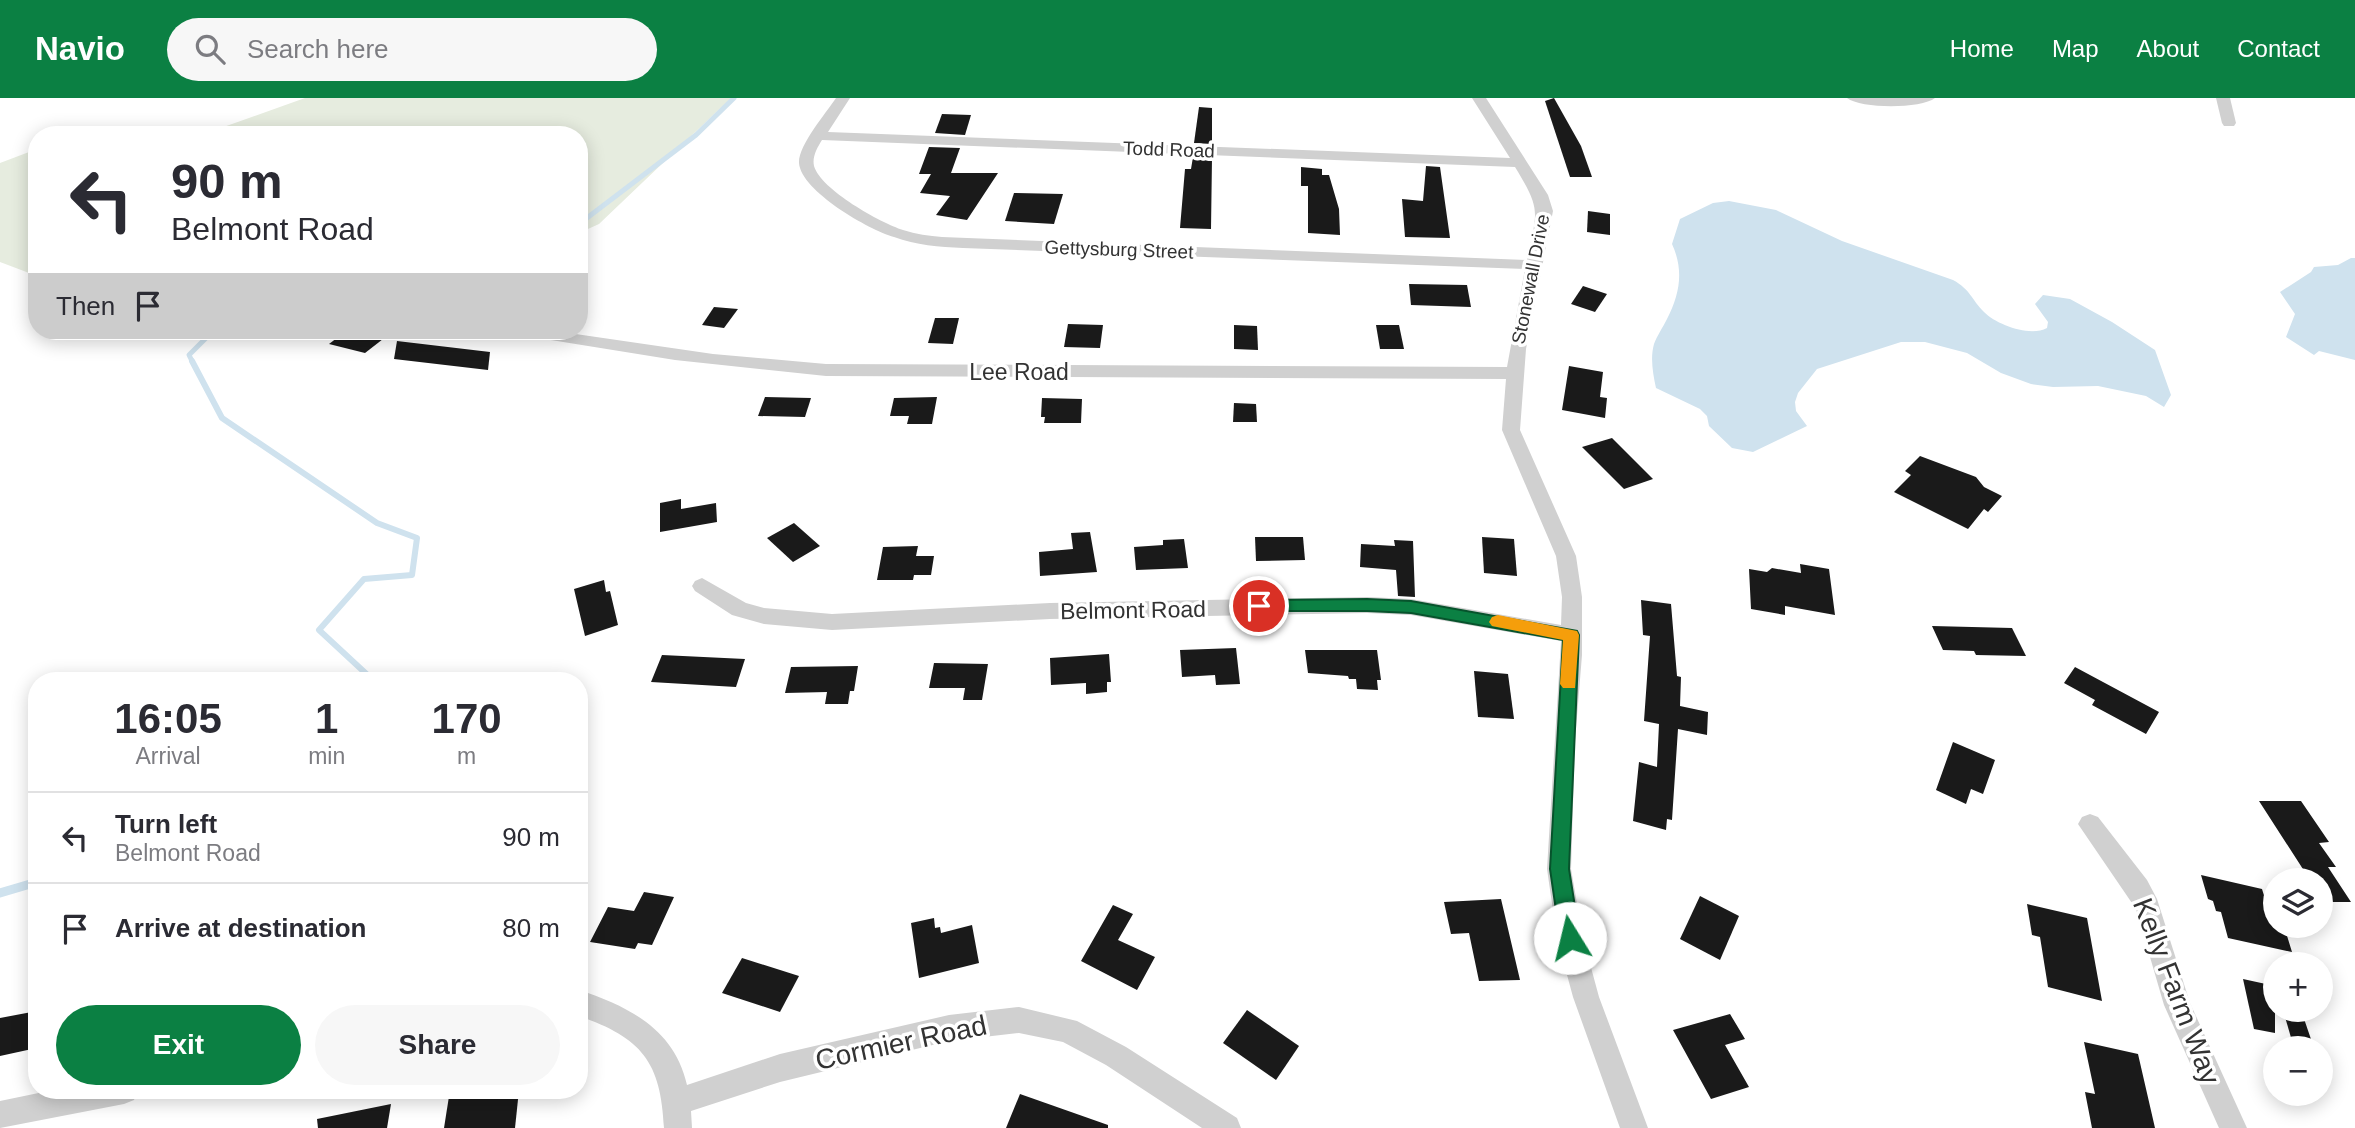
<!DOCTYPE html>
<meta charset="utf-8">
<style>
:root{--surface:#fff;--page:#f7f7f7;--text:#2b2b33;--muted:#7c7c81;--line:#e1e1e2;--accent:#0b8043}
body{margin:0;font-family:Arial,sans-serif;background:var(--page);color:var(--text);height:100vh;display:flex;flex-direction:column;font-size:26px;white-space:nowrap}
*{box-sizing:border-box;margin:0}
p{font-size:23px;color:var(--muted)}
.icon{flex:none;width:38px;height:38px;fill:none;stroke:currentColor;stroke-width:2;stroke-linecap:round;stroke-linejoin:round}
.map{position:relative;flex:1;overflow:hidden}
.side{position:absolute;left:28px;top:574px;width:560px;height:427px;display:flex;flex-direction:column;background:var(--surface);border-radius:28px;box-shadow:0 4px 18px #0003}
.side>*{flex:none}
.hud{position:absolute;left:28px;top:28px;width:560px;height:214px;border-radius:28px;box-shadow:0 4px 18px #0003;background:#fff;color:var(--text);overflow:hidden}
.tools{position:absolute;left:2263px;top:770px;display:grid;gap:14px}
.tools a{display:grid;place-items:center;width:70px;height:70px;border-radius:50%;background:var(--surface);box-shadow:0 4px 18px #0003;font-size:35px}
.pin{position:absolute;display:grid;place-items:center;width:60px;height:60px;color:#fff;margin:-30px;border:4px solid #fff;border-radius:50%;box-shadow:0 2px 7px #0007}
.me{position:absolute;width:77px;margin:-38px;rotate:351deg;stroke-linejoin:round;filter:drop-shadow(0 0 5px #0008)}
.turn{display:flex;align-items:center;gap:24px;height:147px;padding:0 28px;font-size:32px}
.turn .icon{width:91px;height:91px;stroke-width:2.5}
.turn b{display:block;font-size:49px;line-height:60px}
.then{display:flex;align-items:center;height:66px;padding:0 28px;background:#0003;gap:14px;font-size:26px}
.eta{display:flex;justify-content:space-evenly;align-items:center;height:119px;text-align:center}
.eta b{font-size:42px;font-weight:700;line-height:49px}
.action{display:flex;gap:14px;margin-top:auto;padding:14px 28px}
.action a{flex:1;height:80px;border-radius:42px;background:var(--accent);color:#fff;font-size:28px;font-weight:700;line-height:80px;text-align:center}
.action a+a{background:var(--page);color:var(--text)}
ul{padding:0;list-style:none}
li{display:flex;align-items:center;gap:21px;height:91px;padding:0 28px;border-top:2px solid var(--line)}
li div{flex:1}
li b{display:block;font-size:26px}
li em{font-style:normal}
header{display:flex;align-items:center;gap:42px;box-sizing:border-box;height:98px;padding:0 35px;background:var(--accent);color:#fff}
header strong{font-size:33px}
nav{display:flex;gap:38px;margin-inline-start:auto;font-size:24px}
.search{width:490px;height:63px;background:var(--page);display:flex;align-items:center;gap:18px;box-sizing:border-box;padding:0 24px;border-radius:38px;color:var(--muted);font-size:26px}
.map>svg:first-child{display:block}
.green{fill:#e6ecdf}
.water{fill:#cfe2ee}
.lines{fill:none;stroke-linecap:round;stroke-linejoin:round}
.stream-far2{stroke:#cfe2ee;stroke-width:5}
.stream-far1{stroke:#cfe2ee;stroke-width:6}
.stream{stroke:#cfe2ee;stroke-width:9}
.building{fill:#1a1a1a}
.minor{fill:#d0d0d0;fill-rule:evenodd}
.route{fill:#0b8043;stroke:#07532c;stroke-width:2}
.slow{fill:#f59e0b}
.labels{text-anchor:middle;stroke-width:7;stroke-linejoin:round;paint-order:stroke}
.far-street-label{font-size:19px;fill:#333;stroke:#fff}
.street-label{font-size:23px;fill:#333;stroke:#fff}
.near-street-label{font-size:28px;fill:#333;stroke:#fff}
</style>
<header>
<strong>Navio</strong>
<div class="search"><svg class="icon" aria-label="search" viewBox="0 0 24 24"><circle cx="10" cy="10" r="6"/><path d="M15 15l6 6"/></svg>Search here</div>
<nav><a>Home</a><a>Map</a><a>About</a><a>Contact</a></nav>
</header>
<div class="map">
<svg width="2355" height="1030" viewBox="0 0 2355 1030">
<rect width="100%" height="100%" fill="#fff"/>
<g class="green">
<path d="M 305,0 L 731,0 L 599,126 L 579,135 L 579,37 L 201,37 Z"/>
<path d="M 37,51 L 37,178 L 0,164 L 0,65 Z"/>
</g>
<g class="water">
<path d="M 1729,103 L 1776,112 L 1842,143 L 1953,182 C 1971,192 1971,201 1984,214 C 1997,227 2030,239 2047,230 L 2048,224 L 2035,206 L 2043,197 L 2070,201 L 2112,224 L 2155,252 L 2171,297 L 2164,309 L 2146,298 L 2098,288 L 2053,289 L 2031,286 L 2001,275 L 1967,255 L 1925,244 L 1901,244 L 1817,271 L 1798,295 L 1795,304 L 1796,313 L 1807,328 L 1753,354 L 1732,350 L 1709,328 L 1707,318 L 1700,311 L 1656,290 C 1653,276 1650,260 1654,246 C 1657,238 1663,229 1667,221 C 1680,196 1684,172 1672,146 L 1680,121 L 1713,105 Z"/>
<path d="M 2351,160 L 2355,160 L 2355,262 L 2319,253 L 2314,257 L 2286,239 L 2295,216 L 2280,194 L 2311,174 L 2314,169 L 2338,167 Z"/>
</g>
<g class="lines">
<g class="stream-far2">
<path d="M 579,126 L 696,37 L 734,0"/>
<path d="M 193,265 L 189,257 L 213,233"/>
</g>
<path class="stream-far1" d="M 192,263 L 222,320 L 377,425 L 417,440 L 412,477 L 364,481 L 319,532 L 374,583"/>
<path class="stream" d="M 0,795 L 37,784"/>
</g>
<g class="building">
<path d="M 1554,0 L 1581,48 L 1592,79 L 1570,79 L 1545,3 Z"/>
<path d="M 1199,9 L 1212,10 L 1212,46 L 1194,45 Z"/>
<path d="M 942,16 L 971,17 L 965,37 L 935,35 Z"/>
<path d="M 929,49 L 960,50 L 951,75 L 998,75 L 967,122 L 936,117 L 950,98 L 920,95 L 931,76 L 919,76 Z"/>
<path d="M 1193,59 L 1212,60 L 1211,131 L 1180,130 L 1185,71 L 1191,71 Z"/>
<path d="M 1426,68 L 1440,69 L 1450,140 L 1405,139 L 1402,101 L 1423,103 Z"/>
<path d="M 1301,69 L 1322,71 L 1322,77 L 1329,77 L 1339,111 L 1340,137 L 1308,135 L 1308,88 L 1301,88 Z"/>
<path d="M 1014,95 L 1063,96 L 1054,126 L 1005,123 Z"/>
<path d="M 1588,113 L 1610,116 L 1610,137 L 1587,134 Z"/>
<path d="M 1409,186 L 1467,187 L 1471,209 L 1411,207 Z"/>
<path d="M 1583,188 L 1607,196 L 1595,214 L 1571,206 Z"/>
<path d="M 714,209 L 738,211 L 724,230 L 702,227 Z"/>
<path d="M 935,220 L 959,220 L 953,246 L 928,245 Z"/>
<path d="M 1068,226 L 1103,227 L 1100,250 L 1064,249 Z"/>
<path d="M 1234,227 L 1257,228 L 1258,252 L 1234,251 Z"/>
<path d="M 1376,227 L 1399,227 L 1404,251 L 1380,251 Z"/>
<path d="M 346,233 L 352,233 L 383,241 L 365,255 L 329,246 Z"/>
<path d="M 397,243 L 490,254 L 488,272 L 394,261 Z"/>
<path d="M 1569,268 L 1603,274 L 1600,299 L 1607,300 L 1605,320 L 1562,312 Z"/>
<path d="M 765,299 L 811,300 L 805,319 L 758,318 Z"/>
<path d="M 937,299 L 932,326 L 907,326 L 909,318 L 890,318 L 894,300 Z"/>
<path d="M 1042,300 L 1082,301 L 1081,325 L 1044,325 L 1045,319 L 1041,319 Z"/>
<path d="M 1234,305 L 1256,306 L 1257,324 L 1233,324 Z"/>
<path d="M 1612,340 L 1653,381 L 1624,391 L 1582,349 Z"/>
<path d="M 1920,358 L 1976,379 L 1984,389 L 2002,398 L 1988,414 L 1984,411 L 1968,431 L 1894,394 L 1911,377 L 1905,373 Z"/>
<path d="M 681,401 L 681,411 L 716,405 L 717,424 L 660,434 L 660,405 Z"/>
<path d="M 794,425 L 820,448 L 793,464 L 767,440 Z"/>
<path d="M 1090,434 L 1097,474 L 1040,478 L 1039,454 L 1073,451 L 1071,435 Z"/>
<path d="M 1255,439 L 1303,439 L 1305,462 L 1256,463 Z"/>
<path d="M 1482,439 L 1514,441 L 1517,478 L 1484,475 Z"/>
<path d="M 1184,441 L 1188,470 L 1136,472 L 1134,449 L 1163,447 L 1163,442 Z"/>
<path d="M 1394,442 L 1413,443 L 1415,499 L 1398,498 L 1396,472 L 1360,469 L 1361,446 L 1395,448 Z"/>
<path d="M 918,448 L 916,458 L 934,458 L 931,477 L 914,477 L 913,482 L 877,482 L 883,449 Z"/>
<path d="M 1800,466 L 1829,471 L 1835,517 L 1785,508 L 1785,517 L 1751,511 L 1749,471 L 1767,474 L 1772,470 L 1801,475 Z"/>
<path d="M 604,482 L 606,494 L 610,493 L 618,527 L 585,538 L 574,491 Z"/>
<path d="M 1641,502 L 1671,506 L 1677,578 L 1681,579 L 1680,608 L 1708,614 L 1707,637 L 1678,631 L 1672,722 L 1667,721 L 1666,732 L 1633,723 L 1639,664 L 1657,669 L 1659,626 L 1644,623 L 1650,538 L 1643,537 Z"/>
<path d="M 1932,528 L 2012,530 L 2026,558 L 1976,557 L 1974,553 L 1943,552 Z"/>
<path d="M 1236,550 L 1240,586 L 1216,587 L 1215,577 L 1182,579 L 1180,552 Z"/>
<path d="M 1305,552 L 1377,552 L 1381,582 L 1377,582 L 1378,592 L 1357,591 L 1356,581 L 1349,581 L 1348,578 L 1308,575 Z"/>
<path d="M 1109,556 L 1111,584 L 1107,584 L 1107,594 L 1086,596 L 1086,585 L 1051,587 L 1050,560 Z"/>
<path d="M 662,557 L 745,561 L 736,589 L 651,584 Z"/>
<path d="M 934,565 L 988,566 L 982,602 L 963,602 L 965,590 L 929,590 Z"/>
<path d="M 858,568 L 854,593 L 850,593 L 848,606 L 825,606 L 827,594 L 785,595 L 791,569 Z"/>
<path d="M 2075,569 L 2159,614 L 2146,636 L 2092,607 L 2095,602 L 2064,585 Z"/>
<path d="M 1474,573 L 1508,576 L 1514,621 L 1478,619 Z"/>
<path d="M 1953,644 L 1995,662 L 1983,696 L 1971,691 L 1966,706 L 1936,692 Z"/>
<path d="M 2259,703 L 2301,703 L 2329,744 L 2319,745 L 2336,769 L 2328,769 L 2351,804 L 2320,804 L 2320,782 L 2310,782 Z"/>
<path d="M 2201,777 L 2262,791 L 2270,817 L 2275,818 L 2275,828 L 2284,828 L 2292,854 L 2228,840 L 2221,814 L 2216,813 L 2213,803 L 2208,801 Z"/>
<path d="M 644,794 L 674,799 L 652,847 L 638,845 L 635,851 L 590,844 L 608,809 L 634,813 Z"/>
<path d="M 1700,798 L 1739,818 L 1720,862 L 1680,841 Z"/>
<path d="M 1501,801 L 1520,882 L 1479,883 L 1469,835 L 1451,836 L 1444,804 Z"/>
<path d="M 2027,806 L 2087,820 L 2102,903 L 2048,889 L 2040,839 L 2032,837 Z"/>
<path d="M 1113,807 L 1133,816 L 1118,842 L 1155,859 L 1137,892 L 1081,863 Z"/>
<path d="M 934,820 L 935,830 L 940,829 L 941,835 L 972,827 L 979,865 L 919,880 L 911,825 Z"/>
<path d="M 742,860 L 799,878 L 780,914 L 722,895 Z"/>
<path d="M 2243,881 L 2275,888 L 2275,935 L 2254,931 Z"/>
<path d="M 1247,912 L 1299,948 L 1276,982 L 1223,945 Z"/>
<path d="M 2283,912 L 2301,912 L 2314,950 L 2294,950 Z"/>
<path d="M 37,913 L 37,938 L 32,951 L 0,958 L 0,920 Z"/>
<path d="M 1730,916 L 1745,941 L 1725,947 L 1749,989 L 1711,1001 L 1673,932 Z"/>
<path d="M 2084,944 L 2138,956 L 2155,1030 L 2092,1030 L 2085,994 L 2095,996 Z"/>
<path d="M 450,992 L 519,992 L 515,1030 L 444,1030 Z"/>
<path d="M 1020,996 L 1108,1027 L 1108,1030 L 1006,1030 Z"/>
<path d="M 391,1006 L 387,1030 L 318,1030 L 317,1021 Z"/>
</g>
<g class="lines">
<g class="minor">
<path d="M 836,0 L 850,0 L 828,34 L 1510,60 L 1472,0 L 1486,0 L 1548,97 L 1553,113 L 1526,251 L 1520,332 L 1576,458 L 1582,499 L 1582,557 L 1575,643 L 1571,771 L 1583,840 L 1599,899 L 1648,1030 L 1620,1030 L 1573,899 L 1557,840 L 1547,771 L 1561,543 L 1411,517 L 1367,515 L 1050,521 L 832,532 L 764,526 L 732,517 L 695,493 L 692,488 L 695,483 L 702,480 L 746,505 L 764,510 L 832,516 L 1050,505 L 1367,499 L 1411,501 L 1561,527 L 1562,499 L 1556,458 L 1502,332 L 1506,281 L 826,278 L 675,262 L 526,238 L 518,233 L 555,233 L 713,256 L 826,266 L 1507,269 L 1525,171 L 963,150 C 939,149 916,147 894,139 C 869,132 801,93 799,65 C 798,48 826,15 836,0 ZM 822,42 L 1515,69 C 1542,113 1537,113 1527,162 L 942,139 C 929,138 916,136 903,132 C 881,125 821,92 814,68 C 812,59 817,50 822,42 Z"/>
<path d="M 1847,0 L 1935,0 C 1921,11 1861,11 1847,0 Z"/>
<path d="M 2216,0 L 2230,0 L 2236,25 L 2234,28 L 2224,28 L 2222,25 Z"/>
<path d="M 2090,716 L 2098,719 L 2147,782 L 2157,801 L 2190,905 L 2247,1030 L 2219,1030 L 2164,907 L 2136,811 L 2078,726 L 2082,719 Z"/>
<path d="M 579,892 C 630,909 674,931 687,987 L 780,956 L 949,917 L 1019,909 L 1077,923 L 1126,949 L 1237,1020 L 1241,1030 L 1202,1030 L 1106,967 L 1063,944 L 1019,935 L 949,943 L 780,984 L 691,1013 L 692,1030 L 664,1030 C 661,964 642,940 579,918 Z"/>
<path d="M 53,992 L 138,992 L 134,1002 L 124,1006 L 0,1030 L 0,1003 Z"/>
</g>
</g>
<path class="route" d="M 1367,501 L 1411,503 L 1577,533 L 1579,537 L 1569,771 L 1580,840 L 1577,846 L 1570,849 L 1563,846 L 1560,840 L 1550,771 L 1563,542 L 1411,515 L 1367,513 L 1259,513 L 1251,508 L 1259,502 Z"/>
<path class="slow" d="M 1498,517 L 1577,533 L 1579,537 L 1575,590 L 1563,590 L 1560,586 L 1563,542 L 1492,528 L 1489,524 L 1492,519 Z"/>
<g class="labels">
<g class="far-street-label">
<text transform="translate(1169 51) rotate(2)" y="7">Todd Road</text>
<text transform="translate(1119 151) rotate(2)" y="7">Gettysburg Street</text>
<text transform="translate(1530 181) rotate(-79)" y="7">Stonewall Drive</text>
</g>
<g class="street-label">
<text x="1019" y="282">Lee Road</text>
<text transform="translate(1133 512) rotate(-1)" y="8">Belmont Road</text>
</g>
<g class="near-street-label">
<text transform="translate(2177 893) rotate(69)" y="10">Kelly Farm Way</text>
<text transform="translate(901 944) rotate(-12)" y="10">Cormier Road</text>
</g>
</g>
</svg>
<div class="tools">
<a><svg class="icon" aria-label="layers" viewBox="0 0 24 24"><path d="M12 4l9 5-9 5-9-5zM3 14l9 5 9-5"/></svg></a>
<a>+</a>
<a>−</a>
</div>
<div class="pin" style="left:1259px;top:508px;background:#d93025"><svg class="icon" aria-label="arrive" viewBox="0 0 24 24"><path d="M6 21V4h12l-3 4 3 4H6"/></svg></div>
<svg class="me" style="left:1570px;top:840px" viewBox="-20 -20 40 40"><circle r="19" fill="#fff"/><path d="M0-13L10 11 0 6-10 11z" fill="#0b8043"/></svg>
<div class="hud">
<div class="turn"><svg class="icon" aria-label="left" viewBox="0 0 24 24"><path d="M17 20v-9H6M10 6l-5 5 5 5"/></svg><div><b>90 m</b>Belmont Road</div></div>
<div class="then">Then<svg class="icon" aria-label="arrive" viewBox="0 0 24 24"><path d="M6 21V4h12l-3 4 3 4H6"/></svg></div>
</div>
<section class="side">
<div class="eta">
<div><b>16:05</b><p>Arrival</p></div>
<div><b>1</b><p>min</p></div>
<div><b>170</b><p>m</p></div>
</div>
<ul>
<li><svg class="icon" aria-label="left" viewBox="0 0 24 24"><path d="M17 20v-9H6M10 6l-5 5 5 5"/></svg><div><b>Turn left</b><p>Belmont Road</p></div><em>90 m</em></li>
<li><svg class="icon" aria-label="arrive" viewBox="0 0 24 24"><path d="M6 21V4h12l-3 4 3 4H6"/></svg><div><b>Arrive at destination</b></div><em>80 m</em></li>
</ul>
<div class="action"><a>Exit</a><a>Share</a></div>
</section>
</div>
